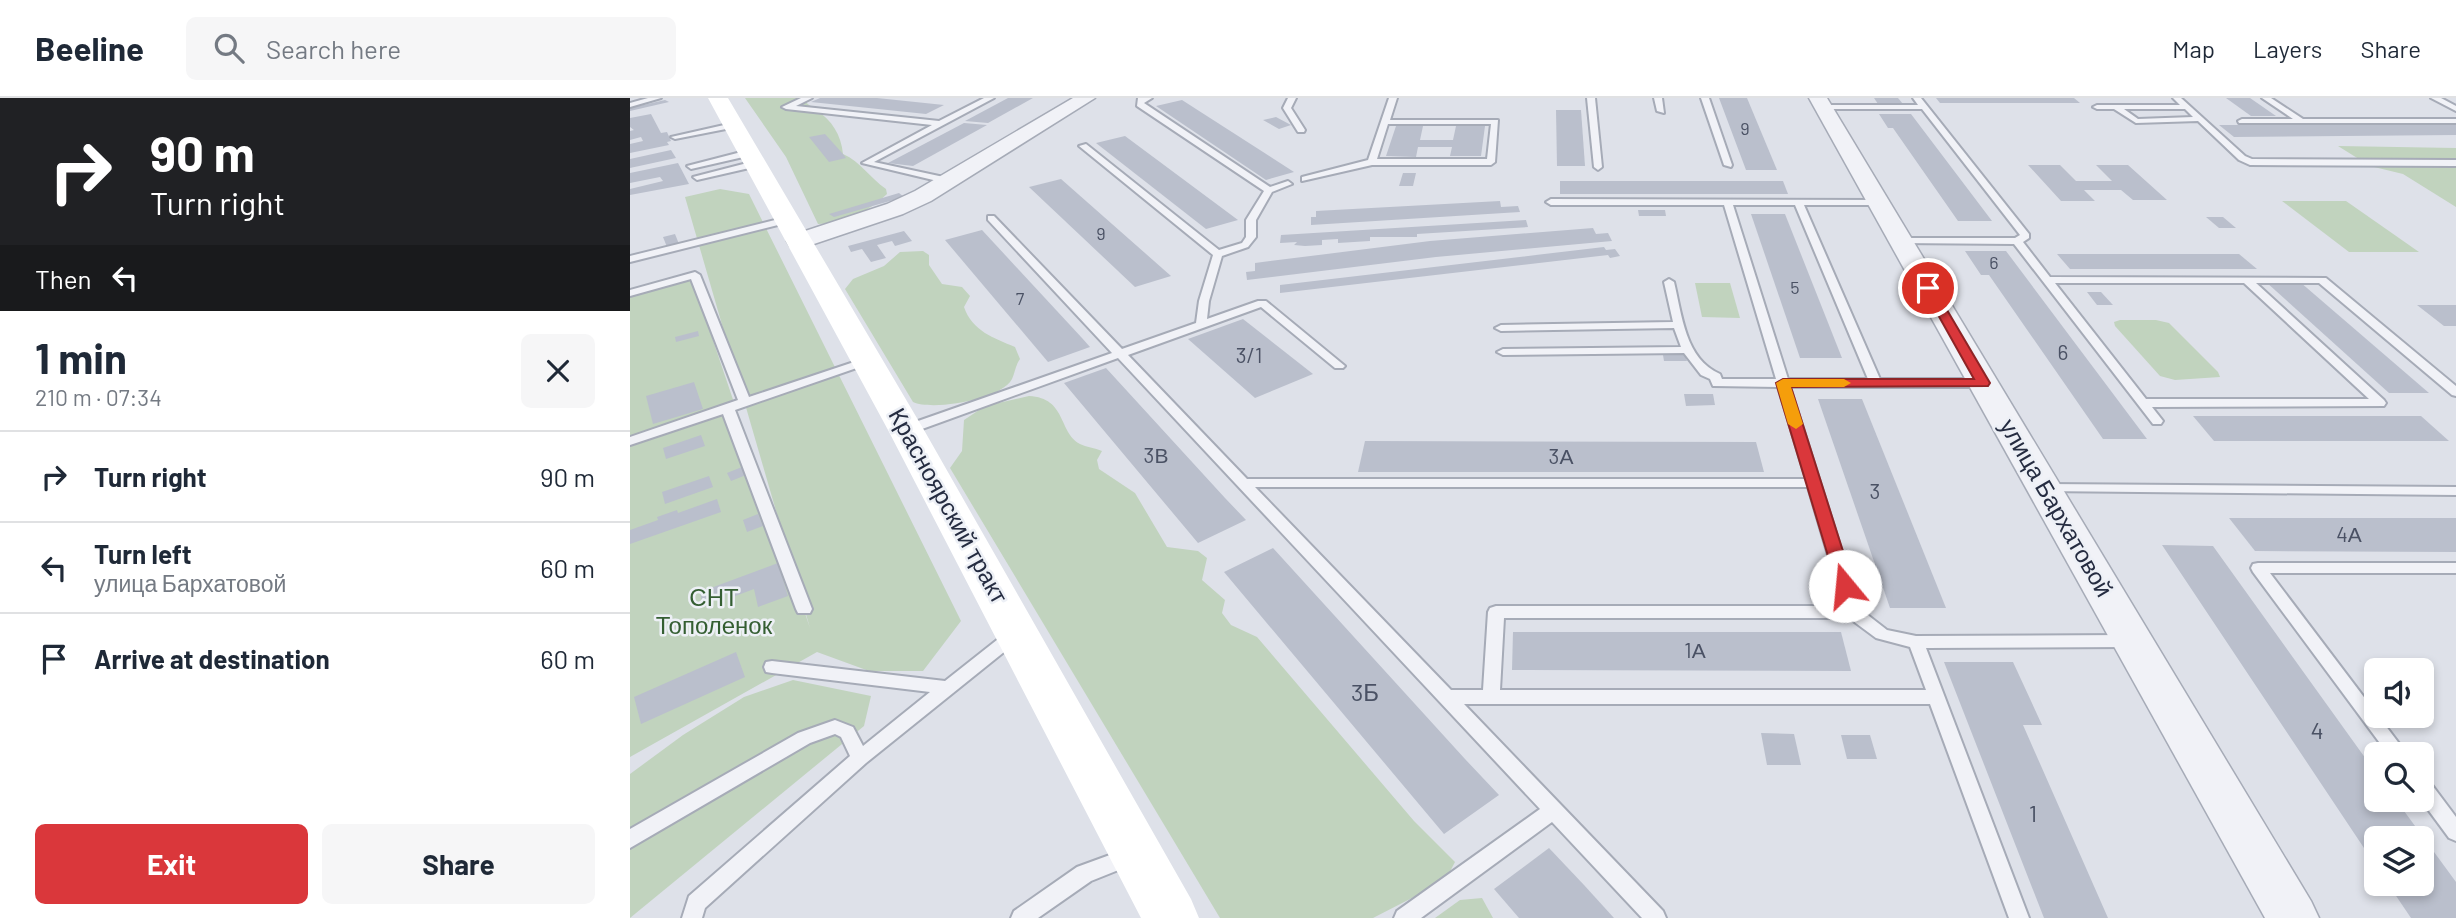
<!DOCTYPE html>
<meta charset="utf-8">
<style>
:root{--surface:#fff;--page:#f6f6f7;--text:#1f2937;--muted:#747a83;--line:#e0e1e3;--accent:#da373b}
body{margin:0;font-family:Barlow,sans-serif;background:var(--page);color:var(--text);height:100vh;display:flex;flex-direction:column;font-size:26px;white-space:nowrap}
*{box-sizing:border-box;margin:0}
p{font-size:23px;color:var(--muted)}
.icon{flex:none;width:38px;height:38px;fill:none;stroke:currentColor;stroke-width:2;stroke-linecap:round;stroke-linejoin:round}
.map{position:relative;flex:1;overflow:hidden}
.panel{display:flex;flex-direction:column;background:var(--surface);width:630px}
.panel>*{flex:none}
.banner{background:#202124;color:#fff;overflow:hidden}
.controls{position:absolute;left:1734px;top:560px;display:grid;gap:14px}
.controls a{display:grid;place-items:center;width:70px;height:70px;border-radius:10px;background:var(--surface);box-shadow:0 4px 10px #0003;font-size:35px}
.pin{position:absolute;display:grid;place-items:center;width:60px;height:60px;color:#fff;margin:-30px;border:4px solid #fff;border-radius:50%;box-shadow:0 2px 7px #0007}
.me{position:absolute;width:77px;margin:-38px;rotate:343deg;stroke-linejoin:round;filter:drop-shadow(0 0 5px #0008)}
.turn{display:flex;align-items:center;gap:24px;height:147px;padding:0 35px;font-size:32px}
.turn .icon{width:91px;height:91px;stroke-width:2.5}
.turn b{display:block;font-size:49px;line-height:60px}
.then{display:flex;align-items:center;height:66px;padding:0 35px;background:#0003;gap:14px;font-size:26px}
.round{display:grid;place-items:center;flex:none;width:74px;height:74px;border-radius:10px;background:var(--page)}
.headline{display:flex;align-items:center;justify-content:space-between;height:119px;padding:0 35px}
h1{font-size:42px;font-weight:700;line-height:52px}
.primary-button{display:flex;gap:14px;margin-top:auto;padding:14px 35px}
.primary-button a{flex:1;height:80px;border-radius:10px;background:var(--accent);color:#fff;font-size:28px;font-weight:700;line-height:80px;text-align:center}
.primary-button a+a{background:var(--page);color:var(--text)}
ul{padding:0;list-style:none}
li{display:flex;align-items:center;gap:21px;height:91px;padding:0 35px;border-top:2px solid var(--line)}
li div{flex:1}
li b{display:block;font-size:26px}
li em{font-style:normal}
header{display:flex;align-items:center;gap:42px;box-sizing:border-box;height:98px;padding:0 35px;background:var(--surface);border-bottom:2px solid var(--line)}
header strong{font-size:33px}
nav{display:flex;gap:38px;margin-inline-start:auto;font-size:24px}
.search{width:490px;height:63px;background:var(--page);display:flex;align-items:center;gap:18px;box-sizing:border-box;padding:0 24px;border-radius:10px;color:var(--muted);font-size:26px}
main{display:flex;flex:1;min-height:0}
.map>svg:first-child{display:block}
.green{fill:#c1d3be}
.building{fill:#babfcc}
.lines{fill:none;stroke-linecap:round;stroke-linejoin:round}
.service-casing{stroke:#a6abb7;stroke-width:4}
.tertiary-casing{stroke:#a6abb7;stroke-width:3}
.service{fill:#f1f2f7;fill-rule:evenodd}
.tertiary{fill:#f1f2f7;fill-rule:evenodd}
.secondary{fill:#fff;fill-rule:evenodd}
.route{fill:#da373b;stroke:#8e2426;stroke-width:2}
.slow{fill:#f59e0b}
.labels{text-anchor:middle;stroke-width:5;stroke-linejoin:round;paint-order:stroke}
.far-number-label{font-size:18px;fill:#4a5164}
.number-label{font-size:21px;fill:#4a5164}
.street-label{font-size:24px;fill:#252c41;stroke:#edf0f6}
.park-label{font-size:24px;fill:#345e32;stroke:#edf0f6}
.near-number-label{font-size:24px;fill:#4a5164}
</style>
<header>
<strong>Beeline</strong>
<div class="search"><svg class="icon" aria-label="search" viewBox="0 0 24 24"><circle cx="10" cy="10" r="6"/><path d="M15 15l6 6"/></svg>Search here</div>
<nav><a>Map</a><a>Layers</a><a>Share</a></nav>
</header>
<main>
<section class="panel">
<div class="banner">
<div class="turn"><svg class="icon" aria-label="right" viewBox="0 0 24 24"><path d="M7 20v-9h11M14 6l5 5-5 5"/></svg><div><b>90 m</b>Turn right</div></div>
<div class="then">Then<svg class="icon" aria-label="left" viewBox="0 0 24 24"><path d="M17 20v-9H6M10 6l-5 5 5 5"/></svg></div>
</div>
<div class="headline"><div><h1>1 min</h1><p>210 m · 07:34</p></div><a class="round"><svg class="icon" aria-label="close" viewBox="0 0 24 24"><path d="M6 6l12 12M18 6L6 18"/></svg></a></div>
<ul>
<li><svg class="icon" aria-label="right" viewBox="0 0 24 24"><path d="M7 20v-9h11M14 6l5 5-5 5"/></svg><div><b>Turn right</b></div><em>90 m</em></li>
<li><svg class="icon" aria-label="left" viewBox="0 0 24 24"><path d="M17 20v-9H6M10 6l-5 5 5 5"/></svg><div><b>Turn left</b><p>улица Бархатовой</p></div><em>60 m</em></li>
<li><svg class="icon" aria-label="arrive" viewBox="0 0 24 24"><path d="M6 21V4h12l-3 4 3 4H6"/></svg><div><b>Arrive at destination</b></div><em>60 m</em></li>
</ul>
<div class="primary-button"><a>Exit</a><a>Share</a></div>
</section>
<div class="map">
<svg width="1826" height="820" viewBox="0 0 1826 820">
<rect width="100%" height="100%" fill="#dee1e9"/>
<g class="green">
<path d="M 115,0 L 173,0 C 177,7 180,7 186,12 C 202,22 211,37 213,56 C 231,64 240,80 256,91 L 257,96 C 238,114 214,125 188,126 L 156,59 Z"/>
<path d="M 1708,48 L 1826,50 L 1826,109 L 1773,76 L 1740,68 Z"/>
<path d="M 90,91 L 119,96 L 331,523 L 293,573 L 239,573 L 187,554 L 0,659 L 0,194 L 61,177 L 180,530 L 55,99 Z"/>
<path d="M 1652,103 L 1716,103 L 1789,154 L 1719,154 Z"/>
<path d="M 293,153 L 299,157 L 299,167 L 312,186 L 332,189 L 340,198 L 334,209 C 342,233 364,240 385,249 L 390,261 C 385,268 385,275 382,281 C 371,302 302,313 283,304 L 215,191 L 223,181 L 254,168 L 270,154 Z"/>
<path d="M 1065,185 L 1100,185 L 1110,220 L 1072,219 Z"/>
<path d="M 1490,222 L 1526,222 L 1539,225 L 1588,274 L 1590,279 L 1545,282 L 1530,278 L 1485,228 L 1484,224 Z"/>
<path d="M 399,298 C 437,300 428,334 450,346 C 456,349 465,350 472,353 L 467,362 L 469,371 L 505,395 L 537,449 L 568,453 L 577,460 L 572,482 L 595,502 L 592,515 L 601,527 L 627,539 L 784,723 L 825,764 L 815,783 L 743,820 L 590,820 L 320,370 L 332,353 L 334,322 L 355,308 Z"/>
<path d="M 163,582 L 241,598 L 234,628 L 0,820 L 0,676 L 53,637 L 114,599 Z"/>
<path d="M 852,800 L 863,820 L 805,820 L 830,802 Z"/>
</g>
<g class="building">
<path d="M 190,0 L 247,0 L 314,7 L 296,16 L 181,4 Z"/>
<path d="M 378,0 L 403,0 L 358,25 L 335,23 Z"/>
<path d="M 1089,0 L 1117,0 L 1147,72 L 1116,72 Z"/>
<path d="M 1244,0 L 1268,0 L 1273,6 L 1248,6 Z"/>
<path d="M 1306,0 L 1444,0 L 1450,5 L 1310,5 Z"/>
<path d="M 1596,0 L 1620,0 L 1646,18 L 1621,18 Z"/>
<path d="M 35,2 L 39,4 L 0,13 L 0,10 Z"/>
<path d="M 552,2 L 664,74 L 636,82 L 526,8 Z"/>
<path d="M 926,12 L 951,12 L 955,68 L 927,68 Z"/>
<path d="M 21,16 L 31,35 L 37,34 L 41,43 L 37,44 L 39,47 L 0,55 L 0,46 L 13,43 L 11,39 L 0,42 L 0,33 L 4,32 L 0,29 L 0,20 Z"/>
<path d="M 1249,16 L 1281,16 L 1362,123 L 1328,123 L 1263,30 L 1258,30 Z"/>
<path d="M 646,19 L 661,27 L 649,31 L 633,22 Z"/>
<path d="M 334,25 L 357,27 L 283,68 L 258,65 Z"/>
<path d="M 1589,27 L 1826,27 L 1826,37 L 1604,39 Z"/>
<path d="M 766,28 L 793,28 L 790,42 L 823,42 L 826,28 L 855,28 L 851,58 L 820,58 L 822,49 L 788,49 L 786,59 L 756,58 Z"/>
<path d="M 195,36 L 213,56 L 216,60 L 199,64 L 179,39 Z"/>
<path d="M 495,38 L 608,122 L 576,131 L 466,45 Z"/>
<path d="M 41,52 L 46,60 L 0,70 L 0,61 Z"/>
<path d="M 48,65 L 59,86 L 0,97 L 0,91 L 33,83 L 30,79 L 0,85 L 0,75 Z"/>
<path d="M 1398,67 L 1430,67 L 1446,83 L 1482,83 L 1466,67 L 1498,67 L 1537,102 L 1503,102 L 1491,92 L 1454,92 L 1465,103 L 1431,103 Z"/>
<path d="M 773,75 L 786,75 L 783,88 L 769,88 Z"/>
<path d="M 431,81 L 541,178 L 505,189 L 399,89 Z"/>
<path d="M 930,83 L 1153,83 L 1158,96 L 930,96 Z"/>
<path d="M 269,95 L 274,99 L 204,119 L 199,116 Z"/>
<path d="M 870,103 L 871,109 L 888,108 L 890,114 L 681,127 L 681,119 L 686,119 L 686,113 Z"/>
<path d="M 1008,112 L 1035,112 L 1036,118 L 1009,118 Z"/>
<path d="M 1121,116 L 1155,116 L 1212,260 L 1170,260 Z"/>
<path d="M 1576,119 L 1593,119 L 1606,130 L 1589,130 Z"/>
<path d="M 896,122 L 898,129 L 787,136 L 787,139 L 740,139 L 740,143 L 708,145 L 708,141 L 692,142 L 692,147 L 675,148 L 664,147 L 667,144 L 650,145 L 651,137 Z"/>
<path d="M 963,130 L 966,136 L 978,135 L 982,143 L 806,159 L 617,182 L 616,174 L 625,173 L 625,165 L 800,143 Z"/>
<path d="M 352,132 L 452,240 L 460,249 L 418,264 L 315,142 Z"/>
<path d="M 274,133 L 282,143 L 265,148 L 262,143 L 247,147 L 256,160 L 241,164 L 232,151 L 221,154 L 218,148 Z"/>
<path d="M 45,136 L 49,146 L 37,149 L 33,139 Z"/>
<path d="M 974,149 L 976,152 L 985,151 L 990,158 L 980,160 L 978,157 L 650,195 L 650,187 Z"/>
<path d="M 1335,153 L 1376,153 L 1517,341 L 1473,341 L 1359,177 L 1351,177 Z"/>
<path d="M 1427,156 L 1609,156 L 1627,171 L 1440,171 Z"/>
<path d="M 1636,184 L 1670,184 L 1799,295 L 1759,295 Z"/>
<path d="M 1457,194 L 1471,194 L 1483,207 L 1467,207 Z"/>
<path d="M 1787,207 L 1826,207 L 1826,228 L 1814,228 Z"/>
<path d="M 613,221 L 683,276 L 625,300 L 558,241 Z"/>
<path d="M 68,233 L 69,238 L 46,244 L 45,239 Z"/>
<path d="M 1033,257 L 1055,257 L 1057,263 L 1034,263 Z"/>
<path d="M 476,270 L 595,400 L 616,422 L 568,445 L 434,285 Z"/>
<path d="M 64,284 L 73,311 L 23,326 L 16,298 Z"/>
<path d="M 1054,296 L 1083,296 L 1085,307 L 1056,308 Z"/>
<path d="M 1188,301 L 1232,301 L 1316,510 L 1260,510 Z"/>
<path d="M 1563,318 L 1791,318 L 1819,343 L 1584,343 Z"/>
<path d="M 71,337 L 75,348 L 36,361 L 33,350 Z"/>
<path d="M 735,343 L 1126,344 L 1134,374 L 728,374 Z"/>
<path d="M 112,369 L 116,377 L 101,383 L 97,375 Z"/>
<path d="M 79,378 L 83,389 L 35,406 L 32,394 Z"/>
<path d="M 87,401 L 91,414 L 0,446 L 0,432 L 28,422 L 27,419 L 47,412 L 48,415 Z"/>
<path d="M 128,416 L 133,428 L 117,434 L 113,422 Z"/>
<path d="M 1599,420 L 1826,420 L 1826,454 L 1625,453 Z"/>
<path d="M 1532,447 L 1583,448 L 1746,675 L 1746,702 L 1766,702 L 1826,784 L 1826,820 L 1781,820 L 1758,786 L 1792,786 L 1792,740 L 1746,740 L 1746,768 Z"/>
<path d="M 643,450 L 835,661 L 869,697 L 814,736 L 594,474 Z"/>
<path d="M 148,465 L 158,498 L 128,509 L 124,491 L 100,500 L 99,494 L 72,505 L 70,494 Z"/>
<path d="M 883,534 L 1211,534 L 1221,573 L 882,572 Z"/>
<path d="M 106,554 L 115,579 L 11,626 L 4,599 Z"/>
<path d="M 1314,564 L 1383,564 L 1412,627 L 1393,627 L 1478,820 L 1414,820 Z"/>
<path d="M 1131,635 L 1164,636 L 1171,667 L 1137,667 Z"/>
<path d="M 1211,637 L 1240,637 L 1247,661 L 1217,661 Z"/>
<path d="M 919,750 L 954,787 L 984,820 L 889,820 L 864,791 Z"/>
</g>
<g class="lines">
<defs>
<g id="service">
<path d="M 18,0 L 31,0 L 0,9 L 0,5 Z"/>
<path d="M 171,0 L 182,0 L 166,8 L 309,23 L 354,0 L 364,0 L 244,64 L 323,81 L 324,83 L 320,86 L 232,65 L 302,27 L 156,11 L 152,9 Z"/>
<path d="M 508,0 L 522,0 L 514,5 L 640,89 L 658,83 L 662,86 L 642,94 L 626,122 L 626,139 L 618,149 L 592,158 L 579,203 L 577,221 L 628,203 L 636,203 L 715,268 L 713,270 L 705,270 L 631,209 L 498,257 L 617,381 L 1176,381 L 1148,289 L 1083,288 L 1080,281 L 1071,277 L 1054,255 L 873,257 L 867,254 L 873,251 L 1051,249 L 1044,230 L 871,233 L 865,230 L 871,227 L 1043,224 L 1034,184 L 1039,181 L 1044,184 C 1052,217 1055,261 1090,276 L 1092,281 L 1146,281 L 1094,107 L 921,107 L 916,104 L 921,101 L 1252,102 L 1252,106 L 1249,107 L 1174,107 L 1250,281 L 1353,281 L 1359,285 L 1353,289 L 1160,289 L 1230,511 L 1257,532 L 1286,538 L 1498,537 L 1504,539 L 1506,543 L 1504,547 L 1498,549 L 1296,550 L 1399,820 L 1379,820 L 1300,606 L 834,606 L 1033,813 L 1036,820 L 1012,820 L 922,724 L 791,820 L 764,820 L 767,813 L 910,711 L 488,260 L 281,335 L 271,335 L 270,332 L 271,329 L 482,255 L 358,122 L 358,118 L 364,118 L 492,251 L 566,225 L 569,203 L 583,157 L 449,48 L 456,46 L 589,152 L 612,145 L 616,139 L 616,122 L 634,93 L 507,8 ZM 1103,107 L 1165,107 L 1238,281 L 1158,281 ZM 625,389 L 1178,389 L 1213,508 L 866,508 L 860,510 L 858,514 L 853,592 L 821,592 ZM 874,520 L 1219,520 L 1246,540 L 1280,549 L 1296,592 L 870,592 Z"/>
<path d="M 658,0 L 666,0 L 661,10 L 675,32 L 674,34 L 668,34 L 653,10 Z"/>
<path d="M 759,0 L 767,0 L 760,22 L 868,22 L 865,64 L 861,67 L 742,67 L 672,83 L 672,79 L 738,62 ZM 758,26 L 861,26 L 857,61 L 747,61 Z"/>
<path d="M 957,0 L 965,0 L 972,69 L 968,72 L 964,69 Z"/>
<path d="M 1024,0 L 1032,0 L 1034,15 L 1027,13 Z"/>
<path d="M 1071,0 L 1079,0 L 1102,67 L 1101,69 L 1094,67 Z"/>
<path d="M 1283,0 L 1291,0 L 1399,136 L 1399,140 L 1393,144 L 1420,179 L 1696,180 L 1826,288 L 1826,298 L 1822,297 L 1689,185 L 1626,185 L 1754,302 L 1756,305 L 1754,308 L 1522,309 L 1533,323 L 1531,326 L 1523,326 L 1384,146 L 1268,145 L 1266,143 L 1271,140 L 1385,140 L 1390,137 L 1292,11 L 1194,11 L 1190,9 L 1194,7 L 1288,7 ZM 1425,185 L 1614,185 L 1739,301 L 1516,301 Z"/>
<path d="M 1543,0 L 1551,0 L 1615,58 L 1622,61 L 1826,62 L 1826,68 L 1620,67 L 1609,62 L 1568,23 L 1506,25 L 1484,11 L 1467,11 L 1463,9 L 1467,7 L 1550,7 ZM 1494,11 L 1555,11 L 1563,19 L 1508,21 Z"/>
<path d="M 1632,0 L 1641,0 L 1673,21 L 1826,21 L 1826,25 L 1609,25 L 1608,23 L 1612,21 L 1663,21 Z"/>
<path d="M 1801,0 L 1811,0 L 1826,8 L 1826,13 Z"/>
<path d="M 103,25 L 106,25 L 106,29 L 45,41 L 41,39 Z"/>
<path d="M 119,52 L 122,53 L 122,57 L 61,71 L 57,68 Z"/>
<path d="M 125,63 L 128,64 L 128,68 L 67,82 L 63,79 Z"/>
<path d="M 157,119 L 162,122 L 160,124 L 0,164 L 0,158 Z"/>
<path d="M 65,174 L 70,177 L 119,299 L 233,261 L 241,261 L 243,263 L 241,265 L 105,312 L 182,511 L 180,515 L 168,515 L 166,511 L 93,316 L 0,347 L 0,339 L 108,302 L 61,181 L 0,198 L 0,192 Z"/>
<path d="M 1416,386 L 1826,389 L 1826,397 L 1411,393 L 1409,390 L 1411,387 Z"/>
<path d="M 1628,465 L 1826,465 L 1826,475 L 1640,475 L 1777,656 L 1758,656 L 1623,474 L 1621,470 L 1623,466 Z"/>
<path d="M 383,532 L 389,534 L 391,538 L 389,542 L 236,665 L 75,810 L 72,820 L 52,820 L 59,798 L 220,658 L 211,639 L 205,636 L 180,645 L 0,750 L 0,731 L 168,635 L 205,622 L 223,629 L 233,648 L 300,594 L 142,575 L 136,574 L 134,569 L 136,564 L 142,563 L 315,583 L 377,534 Z"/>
<path d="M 1792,681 L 1799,683 L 1826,719 L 1826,743 L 1819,740 L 1791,702 Z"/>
<path d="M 499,750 L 506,753 L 509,759 L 506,765 L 461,783 L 408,820 L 381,820 L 384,813 L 447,769 Z"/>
</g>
<g id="tertiary">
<path d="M 443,0 L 465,0 L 301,103 L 273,116 L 178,148 L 169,150 L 160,148 L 157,143 L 160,138 L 257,106 L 285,93 Z"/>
<path d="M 1179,0 L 1197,0 L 1681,803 L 1689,820 L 1635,820 Z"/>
</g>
</defs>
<use href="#service" class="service-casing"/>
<use href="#tertiary" class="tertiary-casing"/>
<use href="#service" class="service"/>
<use href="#tertiary" class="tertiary"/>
<path class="secondary" d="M 78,0 L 98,0 L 294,332 L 561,801 L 569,820 L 511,820 L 258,332 Z"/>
</g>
<path class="route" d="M 1298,186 L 1304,190 L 1360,285 L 1358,288 L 1161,289 L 1224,488 L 1215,494 L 1207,488 L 1146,285 L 1153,281 L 1344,281 L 1293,190 Z"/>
<path class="slow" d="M 1153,281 L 1214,281 L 1221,285 L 1214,289 L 1161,289 L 1173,326 L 1166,331 L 1158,326 L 1146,285 Z"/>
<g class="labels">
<g class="far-number-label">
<text x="1115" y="37">9</text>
<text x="471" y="142">9</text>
<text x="1364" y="171">6</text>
<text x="1165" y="196">5</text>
<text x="390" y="207">7</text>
</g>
<g class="number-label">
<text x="1433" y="262">6</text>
<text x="619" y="265">3/1</text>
<text x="526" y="365">3В</text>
<text x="931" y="366">3А</text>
<text x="1245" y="401">3</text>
<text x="1719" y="444">4А</text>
<text x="1065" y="560">1А</text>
</g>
<g class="street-label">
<text transform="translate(318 408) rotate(61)" y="8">Красноярский тракт</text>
<text transform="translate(1426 410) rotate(60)" y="8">улица Бархатовой</text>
</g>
<g class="park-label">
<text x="84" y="508">СНТ<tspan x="84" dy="28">Тополенок</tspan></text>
</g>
<g class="near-number-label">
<text x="735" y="603">3Б</text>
<text x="1687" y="641">4</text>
<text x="1403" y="724">1</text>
</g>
</g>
</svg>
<div class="controls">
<a><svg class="icon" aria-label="sound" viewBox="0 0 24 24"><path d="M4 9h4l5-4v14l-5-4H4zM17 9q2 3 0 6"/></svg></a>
<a><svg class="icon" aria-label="search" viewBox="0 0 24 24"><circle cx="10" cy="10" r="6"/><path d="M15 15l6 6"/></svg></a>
<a><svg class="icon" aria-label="layers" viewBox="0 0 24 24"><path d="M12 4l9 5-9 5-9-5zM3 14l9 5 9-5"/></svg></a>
</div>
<div class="pin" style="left:1298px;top:190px;background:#d93025"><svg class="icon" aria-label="arrive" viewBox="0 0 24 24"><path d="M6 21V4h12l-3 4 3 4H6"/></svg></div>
<svg class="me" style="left:1215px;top:488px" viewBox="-20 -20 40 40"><circle r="19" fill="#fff"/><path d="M0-13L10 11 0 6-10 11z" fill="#da373b"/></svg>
</div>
</main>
